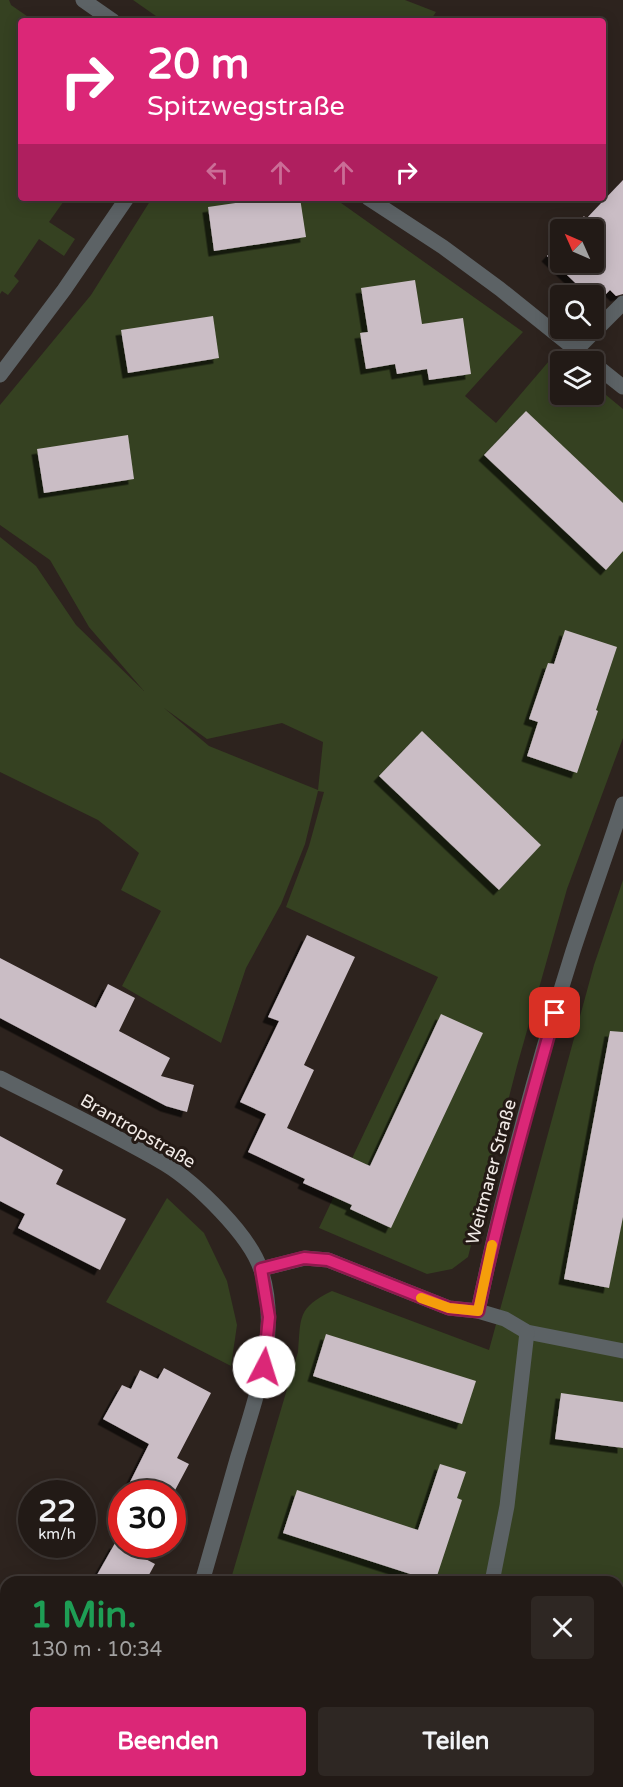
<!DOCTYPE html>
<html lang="de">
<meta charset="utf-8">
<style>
:root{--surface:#221a16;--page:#2e2723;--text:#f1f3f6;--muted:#a2a1a1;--line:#3f3835;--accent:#db2777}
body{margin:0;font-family:"Varela Round",sans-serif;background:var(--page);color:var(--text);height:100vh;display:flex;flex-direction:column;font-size:22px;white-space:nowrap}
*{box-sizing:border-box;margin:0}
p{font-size:20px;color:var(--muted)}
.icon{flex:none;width:33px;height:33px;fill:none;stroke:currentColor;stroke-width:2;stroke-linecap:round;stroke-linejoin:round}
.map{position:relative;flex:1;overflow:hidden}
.panel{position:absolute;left:0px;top:1576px;width:624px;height:212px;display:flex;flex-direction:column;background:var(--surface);border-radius:18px 18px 0 0;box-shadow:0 3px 15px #0003,0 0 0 2px var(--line)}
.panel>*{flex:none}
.banner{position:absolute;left:18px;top:18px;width:588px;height:183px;border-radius:6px;box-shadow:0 3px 15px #0003,0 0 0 2px var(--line);background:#db2777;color:#fff;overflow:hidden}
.needle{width:39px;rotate:315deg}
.controls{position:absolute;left:550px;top:219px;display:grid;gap:12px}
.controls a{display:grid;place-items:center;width:54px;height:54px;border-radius:6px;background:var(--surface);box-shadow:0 3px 15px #0003,0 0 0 2px var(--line);font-size:30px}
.speed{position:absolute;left:18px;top:1480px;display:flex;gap:12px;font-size:30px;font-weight:700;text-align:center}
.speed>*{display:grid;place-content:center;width:78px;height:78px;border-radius:50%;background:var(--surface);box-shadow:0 3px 15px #0003,0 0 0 2px var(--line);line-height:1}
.speed small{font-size:15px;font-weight:400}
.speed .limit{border:9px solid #d22;background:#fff;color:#111}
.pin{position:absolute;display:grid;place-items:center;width:51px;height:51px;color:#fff;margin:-26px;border-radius:12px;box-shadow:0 3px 9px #0006}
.me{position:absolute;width:66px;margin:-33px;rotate:5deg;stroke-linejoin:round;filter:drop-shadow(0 0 4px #0008)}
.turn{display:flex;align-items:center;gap:21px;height:126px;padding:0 30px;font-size:27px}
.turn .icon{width:78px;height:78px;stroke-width:2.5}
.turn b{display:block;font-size:42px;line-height:51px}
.lanes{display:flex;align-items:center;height:57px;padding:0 30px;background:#0003;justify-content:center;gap:30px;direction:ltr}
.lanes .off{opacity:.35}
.round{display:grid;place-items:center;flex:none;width:63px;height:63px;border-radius:6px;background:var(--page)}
.head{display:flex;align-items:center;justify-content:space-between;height:102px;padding:0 30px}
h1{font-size:36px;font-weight:800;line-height:45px;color:#1e9e55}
.action{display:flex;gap:12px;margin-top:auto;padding:12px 30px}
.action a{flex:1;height:69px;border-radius:6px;background:var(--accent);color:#fff;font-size:24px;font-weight:800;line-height:69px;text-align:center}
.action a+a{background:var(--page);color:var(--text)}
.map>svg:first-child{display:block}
.green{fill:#354121;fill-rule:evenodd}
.building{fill:#cabdc5;filter:url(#shadow)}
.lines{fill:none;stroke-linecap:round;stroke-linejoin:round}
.lane{stroke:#5c6265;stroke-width:15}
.street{stroke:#5c6265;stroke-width:15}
.route-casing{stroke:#8e194d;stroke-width:15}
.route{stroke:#db2777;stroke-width:10}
.slow{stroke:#f59e0b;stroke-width:10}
.labels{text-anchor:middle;stroke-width:6;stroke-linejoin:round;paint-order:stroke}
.street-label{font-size:18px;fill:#f1eae6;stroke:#241a15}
</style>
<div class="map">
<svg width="623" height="1787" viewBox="0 0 623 1787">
<defs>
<filter id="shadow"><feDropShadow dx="-5.5" dy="5.5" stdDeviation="0" flood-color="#0009"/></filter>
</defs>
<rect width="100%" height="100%" fill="#2d231e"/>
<g class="green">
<path d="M 0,0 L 9,0 L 11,5 L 34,21 L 21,21 L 21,198 L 66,198 L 49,222 L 75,239 L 64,256 L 39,239 L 14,276 L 19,281 L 8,295 L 2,291 L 0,294 Z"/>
<path d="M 133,0 L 405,0 L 436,12 L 430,21 L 163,21 Z"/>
<path d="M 152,198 L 334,198 L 523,332 L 465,396 L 496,423 L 555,354 L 565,361 L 561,362 L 561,394 L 594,394 L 594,385 L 623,409 L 623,738 L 567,889 L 517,1066 L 468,1257 L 452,1269 L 427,1274 L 319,1228 L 438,977 L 286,907 L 309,846 L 324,792 L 318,791 L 305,844 L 281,904 L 246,968 L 221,1043 L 122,986 L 161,911 L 121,890 L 139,853 L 98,820 L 0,772 L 0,537 L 36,566 L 76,625 L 144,691 L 89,627 L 50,560 L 0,525 L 0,405 L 91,295 ZM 164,708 L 207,739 L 282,723 L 323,742 L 318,790 L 209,746 Z"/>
<path d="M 623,880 L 623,1787 L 170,1787 L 172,1782 L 618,1782 L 618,1582 L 230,1582 L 298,1352 C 301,1317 297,1308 332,1291 L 489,1350 L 594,965 Z"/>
<path d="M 167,1198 L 204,1233 L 227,1281 L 237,1325 L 231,1366 L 106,1302 Z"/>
</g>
<g class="building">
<path d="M 623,180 L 623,294 L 616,296 L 610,290 L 597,303 L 594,300 L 594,296 L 589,296 L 547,256 L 561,241 L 561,262 L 594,262 L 594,230 L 572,230 L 584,216 L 586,219 Z"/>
<path d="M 269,198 L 300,198 L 306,237 L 214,251 L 208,207 Z"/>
<path d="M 415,280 L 422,324 L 463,318 L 471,374 L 429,380 L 427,369 L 397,374 L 395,364 L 366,369 L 360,333 L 368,332 L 361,288 Z"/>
<path d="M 213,316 L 219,358 L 128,373 L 121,330 Z"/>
<path d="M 526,411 L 623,503 L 623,551 L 606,570 L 484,455 Z"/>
<path d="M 128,435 L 134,479 L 44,493 L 37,449 Z"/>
<path d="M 565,630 L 617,647 L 596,710 L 598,711 L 577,773 L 527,756 L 538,722 L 529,719 L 548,663 L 554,664 Z"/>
<path d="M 422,731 L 541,845 L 499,890 L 379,776 Z"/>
<path d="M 307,935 L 355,957 L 304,1065 L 314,1070 L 287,1128 L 370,1166 L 441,1014 L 483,1033 L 391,1228 L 350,1209 L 352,1205 L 303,1183 L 305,1179 L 248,1152 L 266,1114 L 240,1102 L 279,1021 L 268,1017 Z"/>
<path d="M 0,958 L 96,1008 L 108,984 L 135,998 L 119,1031 L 170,1058 L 161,1076 L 194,1085 L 187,1112 L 166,1106 L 0,1018 Z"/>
<path d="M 610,1031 L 623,1032 L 623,1217 L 609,1288 L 564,1279 Z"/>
<path d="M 0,1136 L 63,1170 L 56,1184 L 126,1219 L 100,1270 L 18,1228 L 25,1214 L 0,1201 Z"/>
<path d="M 326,1334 L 476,1381 L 462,1424 L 313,1376 Z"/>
<path d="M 164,1368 L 211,1393 L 177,1458 L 189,1464 L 173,1494 L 124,1494 L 149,1444 L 103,1419 L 122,1385 L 131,1389 L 140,1370 L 158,1379 Z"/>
<path d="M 561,1393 L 623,1402 L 623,1448 L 555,1439 Z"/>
<path d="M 440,1464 L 466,1472 L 457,1498 L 462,1500 L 435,1582 L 283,1533 L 297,1490 L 418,1530 Z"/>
<path d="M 115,1543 L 155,1564 L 145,1582 L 93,1582 Z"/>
</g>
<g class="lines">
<path class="lane" d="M 576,350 L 623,303"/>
<g class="street">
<path d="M 83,0 L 113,21"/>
<path d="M 368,198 L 443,247 L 500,289 L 591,362"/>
<path d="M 594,364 L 623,387"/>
<path d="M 0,375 L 64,290 L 127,198"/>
<path d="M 0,1078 C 55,1106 112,1133 165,1164 C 196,1183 250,1235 261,1270 C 281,1332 256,1397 238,1456 C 226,1498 214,1540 202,1582"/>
<path d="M 261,1269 L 305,1258 L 328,1260 L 449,1308 L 478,1311 L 505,1319 L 527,1332 L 623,1351"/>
<path d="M 478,1311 C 503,1190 536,1069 573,951 C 589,902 607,853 623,804"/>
<path d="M 492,1582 L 507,1506 L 527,1332"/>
<path d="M 0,1622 L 6,1625"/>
<path d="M 140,1787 L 141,1782"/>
<path d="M 435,1787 L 436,1782"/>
</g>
</g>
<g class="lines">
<defs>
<path id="route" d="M 264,1367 L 269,1317 L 261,1269 L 304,1258 L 328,1260 L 449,1308 L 478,1311 C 499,1210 527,1112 555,1013"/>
</defs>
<use href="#route" class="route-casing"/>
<use href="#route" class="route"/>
<path class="slow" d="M 421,1298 L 449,1308 L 478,1311 L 492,1245"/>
</g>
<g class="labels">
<g class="street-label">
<text transform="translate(138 1131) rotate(30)" y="6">Brantropstraße</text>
<text transform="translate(491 1172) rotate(-75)" y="6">Weitmarer Straße</text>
</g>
</g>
</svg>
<div class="controls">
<a><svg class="needle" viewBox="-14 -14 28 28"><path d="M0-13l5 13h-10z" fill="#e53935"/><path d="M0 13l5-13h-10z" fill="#a2a1a1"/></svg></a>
<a><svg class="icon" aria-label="search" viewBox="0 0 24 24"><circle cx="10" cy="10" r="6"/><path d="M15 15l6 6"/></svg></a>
<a><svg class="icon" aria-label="layers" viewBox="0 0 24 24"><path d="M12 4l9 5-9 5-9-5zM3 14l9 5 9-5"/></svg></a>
</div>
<div class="speed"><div>22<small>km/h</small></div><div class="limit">30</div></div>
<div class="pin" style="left:555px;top:1013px;background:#d93025"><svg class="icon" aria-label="arrive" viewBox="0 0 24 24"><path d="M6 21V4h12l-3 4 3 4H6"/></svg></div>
<svg class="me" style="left:264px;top:1367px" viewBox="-20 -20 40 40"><circle r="19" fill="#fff"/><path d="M0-13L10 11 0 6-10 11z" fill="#db2777"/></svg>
<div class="banner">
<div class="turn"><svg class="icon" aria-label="right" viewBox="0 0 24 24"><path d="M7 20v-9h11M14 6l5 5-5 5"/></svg><div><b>20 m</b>Spitzwegstraße</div></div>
<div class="lanes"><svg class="icon off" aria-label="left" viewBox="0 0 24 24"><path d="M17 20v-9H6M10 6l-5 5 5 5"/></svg><svg class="icon off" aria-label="ahead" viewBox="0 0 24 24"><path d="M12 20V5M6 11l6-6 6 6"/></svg><svg class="icon off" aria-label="ahead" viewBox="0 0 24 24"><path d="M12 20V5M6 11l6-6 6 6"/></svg><svg class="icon" aria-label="right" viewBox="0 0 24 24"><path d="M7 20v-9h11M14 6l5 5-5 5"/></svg></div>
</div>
<section class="panel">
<div class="head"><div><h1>1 Min.</h1><p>130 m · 10:34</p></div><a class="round"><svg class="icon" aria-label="close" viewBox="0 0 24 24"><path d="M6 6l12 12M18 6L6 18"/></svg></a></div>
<div class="action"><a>Beenden</a><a>Teilen</a></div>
</section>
</div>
